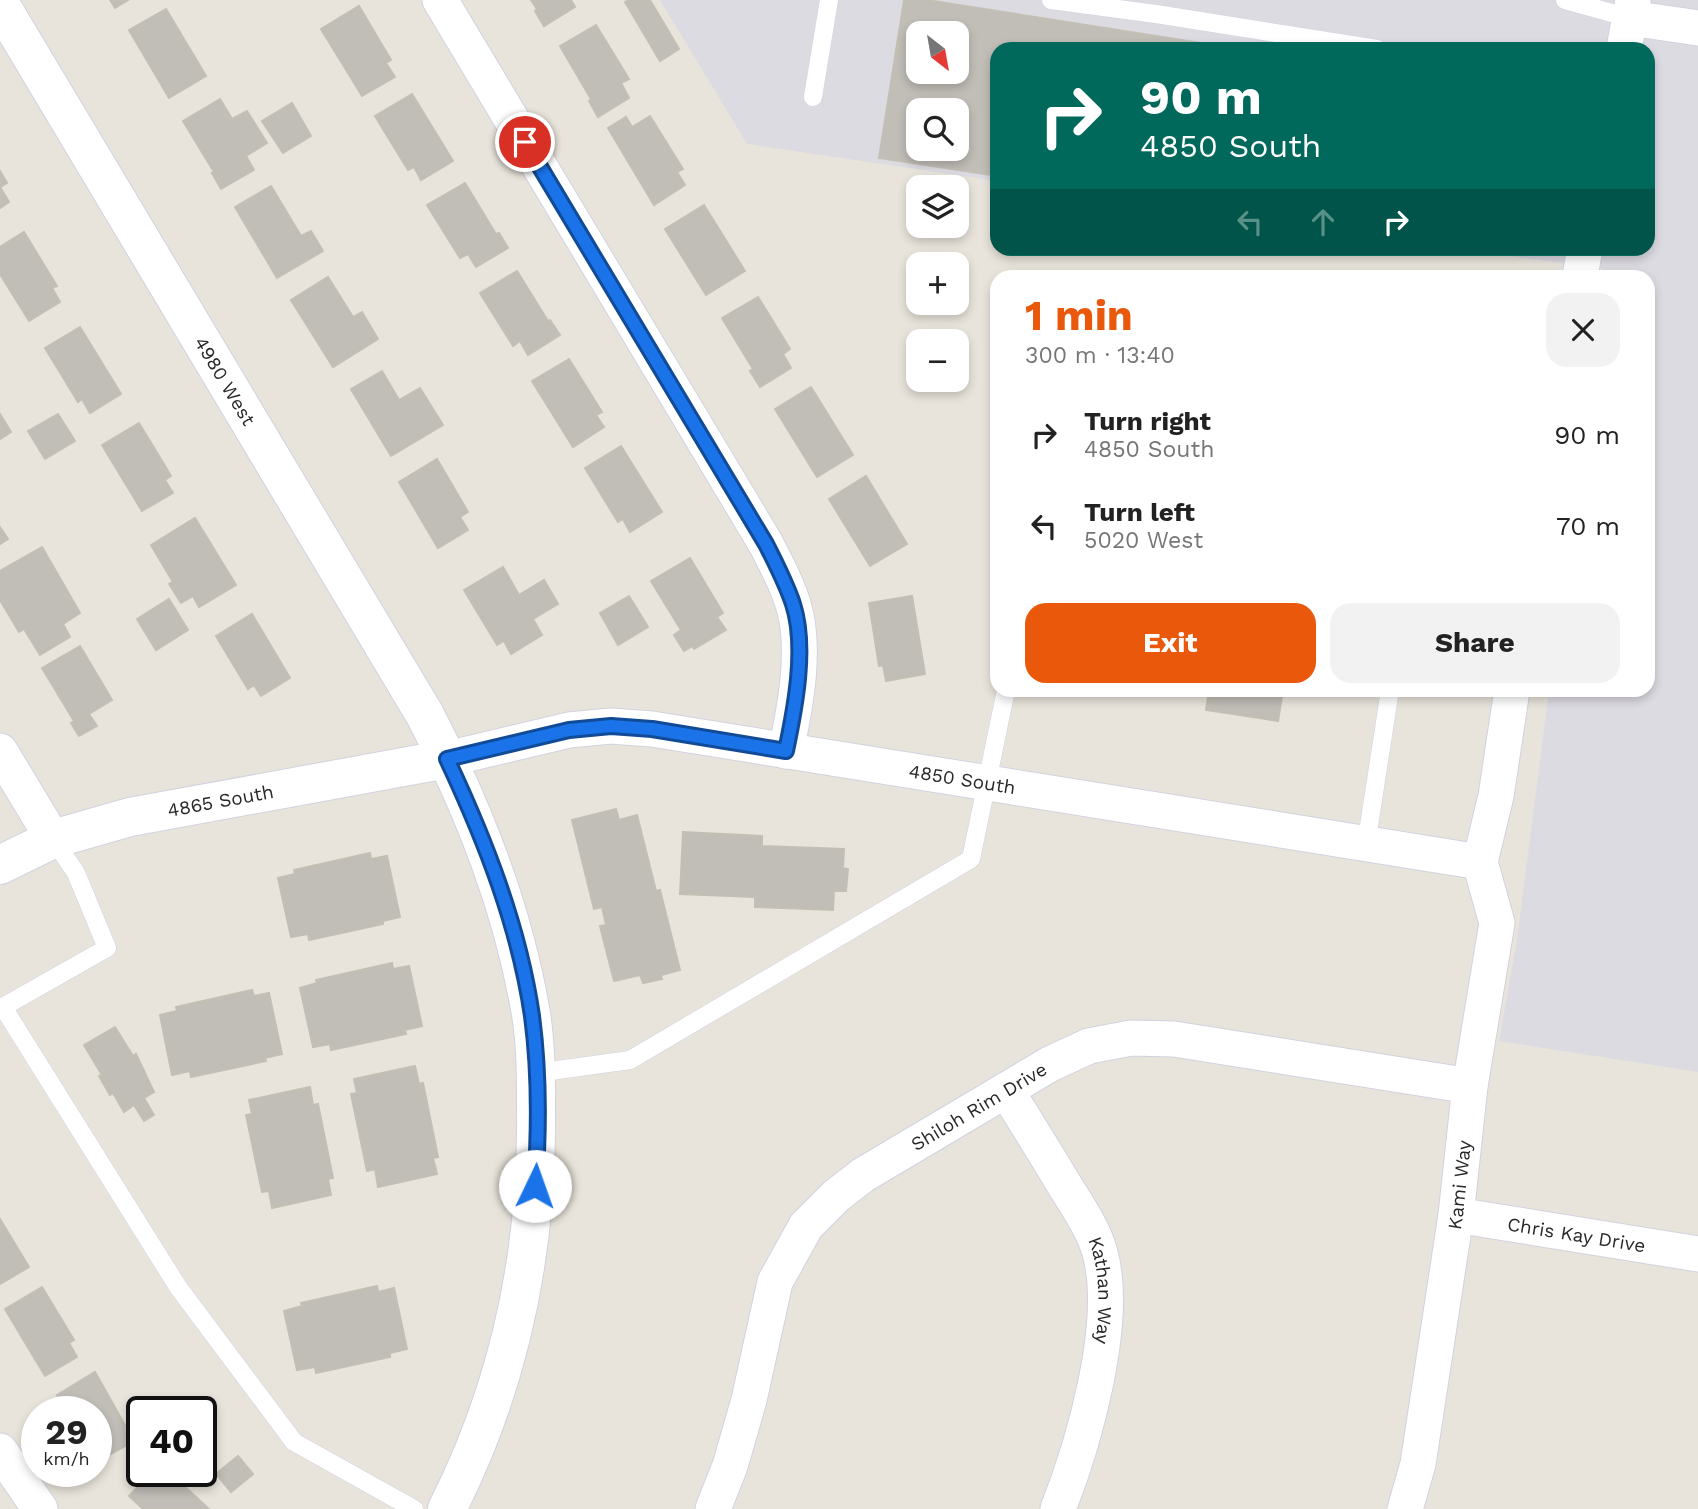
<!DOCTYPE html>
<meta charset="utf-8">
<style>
:root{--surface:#fff;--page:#f2f2f2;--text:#222;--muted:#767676;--accent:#ea580c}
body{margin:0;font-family:"Work Sans",sans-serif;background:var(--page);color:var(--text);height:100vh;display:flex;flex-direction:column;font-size:26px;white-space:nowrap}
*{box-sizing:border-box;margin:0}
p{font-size:23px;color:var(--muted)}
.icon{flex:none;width:38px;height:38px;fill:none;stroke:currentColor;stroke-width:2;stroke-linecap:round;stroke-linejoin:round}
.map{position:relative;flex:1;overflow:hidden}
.details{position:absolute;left:990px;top:270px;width:665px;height:427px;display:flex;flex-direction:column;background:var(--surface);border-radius:21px;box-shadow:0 4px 10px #0003}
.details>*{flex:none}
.banner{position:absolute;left:990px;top:42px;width:665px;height:214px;border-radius:21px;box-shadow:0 4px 10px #0003;background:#00695c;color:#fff;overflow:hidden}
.needle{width:46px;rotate:149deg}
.buttons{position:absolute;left:906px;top:21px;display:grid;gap:14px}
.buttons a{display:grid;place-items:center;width:63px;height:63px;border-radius:14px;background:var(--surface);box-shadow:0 4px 10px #0003;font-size:35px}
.speed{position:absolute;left:21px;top:1396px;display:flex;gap:14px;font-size:35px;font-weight:700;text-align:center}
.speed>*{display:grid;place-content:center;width:91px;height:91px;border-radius:50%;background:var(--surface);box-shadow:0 4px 10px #0003;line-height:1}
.speed small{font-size:18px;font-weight:400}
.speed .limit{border:4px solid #111;border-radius:10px;background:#fff;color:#111}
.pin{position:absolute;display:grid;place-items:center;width:60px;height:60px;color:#fff;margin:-30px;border:4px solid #fff;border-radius:50%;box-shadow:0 2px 7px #0007}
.me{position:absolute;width:77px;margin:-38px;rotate:3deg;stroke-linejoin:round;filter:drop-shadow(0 0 5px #0008)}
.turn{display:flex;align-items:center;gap:24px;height:147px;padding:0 35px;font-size:32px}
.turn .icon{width:91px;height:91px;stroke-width:2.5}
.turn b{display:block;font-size:49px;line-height:60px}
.lanes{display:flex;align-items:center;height:66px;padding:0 35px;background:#0003;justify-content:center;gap:35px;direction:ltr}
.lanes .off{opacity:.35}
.round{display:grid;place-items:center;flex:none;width:74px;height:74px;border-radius:21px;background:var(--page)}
.headline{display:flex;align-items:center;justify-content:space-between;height:119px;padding:0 35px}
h1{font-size:42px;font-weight:700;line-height:52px;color:var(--accent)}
.action{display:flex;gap:14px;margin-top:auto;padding:14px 35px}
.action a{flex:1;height:80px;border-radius:21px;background:var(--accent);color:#fff;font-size:28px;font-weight:700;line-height:80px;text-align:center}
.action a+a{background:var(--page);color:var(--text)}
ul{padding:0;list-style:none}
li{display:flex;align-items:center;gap:21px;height:91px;padding:0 35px}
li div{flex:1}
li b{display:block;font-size:26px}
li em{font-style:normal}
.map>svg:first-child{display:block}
.industrial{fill:#dddbe2;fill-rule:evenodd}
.building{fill:#c1bdb7;stroke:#c4bfb5;stroke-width:2;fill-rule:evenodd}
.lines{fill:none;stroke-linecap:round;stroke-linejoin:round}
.lane-casing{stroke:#d0d2e0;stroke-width:19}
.street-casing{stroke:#d0d2e0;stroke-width:37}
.secondary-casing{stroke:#d0d2e0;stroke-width:40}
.lane{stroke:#fff;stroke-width:18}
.street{stroke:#fff;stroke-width:35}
.secondary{stroke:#fff;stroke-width:38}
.route-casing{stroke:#114b97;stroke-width:18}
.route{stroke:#1a73e8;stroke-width:12}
.labels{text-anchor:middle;stroke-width:5;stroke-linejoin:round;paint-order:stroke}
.street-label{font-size:19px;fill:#282828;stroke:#fff}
</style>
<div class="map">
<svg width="1698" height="1509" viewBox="0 0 1698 1509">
<rect width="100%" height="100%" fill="#e9e4db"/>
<path class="industrial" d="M 660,0 L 1698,0 L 1698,1072 L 1499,1041 L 1517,940 L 1549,690 L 1648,690 L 1648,276 L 1602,276 L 1603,269 L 1460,249 L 1648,248 L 1648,49 L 998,49 L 997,181 L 747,144 ZM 919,33 L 957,33 L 957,72 L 919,72 ZM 919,110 L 957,110 L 957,149 L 919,149 Z"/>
<g class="building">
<path d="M 110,0 L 128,0 L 115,8 Z"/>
<path d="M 531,0 L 571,0 L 575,7 L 544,26 L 535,11 L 537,9 Z"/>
<path d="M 629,0 L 650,0 L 679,49 L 660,61 L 625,2 Z"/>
<path d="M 904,0 L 927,0 L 1239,49 L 998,49 L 998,176 L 879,158 ZM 919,33 L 957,33 L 957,72 L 919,72 ZM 919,110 L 957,110 L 957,149 L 919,149 Z"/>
<path d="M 359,6 L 391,60 L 386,63 L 395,77 L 362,96 L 321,29 Z"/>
<path d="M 166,9 L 206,76 L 169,98 L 129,30 Z"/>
<path d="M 596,25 L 629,79 L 621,83 L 629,98 L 598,117 L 589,101 L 591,99 L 560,46 Z"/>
<path d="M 412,94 L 453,161 L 421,180 L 414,167 L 408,170 L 375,116 Z"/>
<path d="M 220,99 L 232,119 L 247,111 L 267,143 L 246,156 L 254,170 L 221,189 L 212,173 L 214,172 L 183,121 Z"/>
<path d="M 292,103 L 311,136 L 283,153 L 262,121 Z"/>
<path d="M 650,116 L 683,169 L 677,172 L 685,185 L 654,205 L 608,128 L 626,117 L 632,127 Z"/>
<path d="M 0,171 L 7,183 L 0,187 Z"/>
<path d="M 465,183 L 496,234 L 499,233 L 508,248 L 476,267 L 468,254 L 460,258 L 427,205 Z"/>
<path d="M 271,186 L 301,236 L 311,231 L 323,251 L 277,278 L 235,207 Z"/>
<path d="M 0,187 L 9,202 L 0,208 Z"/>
<path d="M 704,205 L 745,271 L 706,295 L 665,229 Z"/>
<path d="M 24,232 L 57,286 L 52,288 L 60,302 L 29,321 L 0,274 L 0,247 Z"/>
<path d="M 517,271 L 548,321 L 550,320 L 560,335 L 528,355 L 520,341 L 513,346 L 480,293 Z"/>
<path d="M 328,277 L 353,317 L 362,312 L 378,339 L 333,367 L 291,300 Z"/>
<path d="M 758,297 L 790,349 L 783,354 L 791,368 L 760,387 L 750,371 L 753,369 L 722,318 Z"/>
<path d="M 80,327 L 121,394 L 90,413 L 82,399 L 78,402 L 45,348 Z"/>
<path d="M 569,359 L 602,412 L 596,415 L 604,427 L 573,447 L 532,381 Z"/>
<path d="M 382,371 L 399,400 L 420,388 L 443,425 L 391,456 L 351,389 Z"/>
<path d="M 811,387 L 853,455 L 817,477 L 775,409 Z"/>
<path d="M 0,414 L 11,432 L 0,439 Z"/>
<path d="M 58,414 L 75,441 L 45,459 L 28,431 Z"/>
<path d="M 139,423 L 171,476 L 165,480 L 173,493 L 142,511 L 102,445 Z"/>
<path d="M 621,446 L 662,512 L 630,532 L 623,519 L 618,522 L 585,468 Z"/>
<path d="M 437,459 L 468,512 L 460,517 L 468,530 L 438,548 L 399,482 Z"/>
<path d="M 866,476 L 907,544 L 870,566 L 829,499 Z"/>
<path d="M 195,518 L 236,585 L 199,607 L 193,596 L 181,603 L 169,584 L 173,582 L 151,545 Z"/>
<path d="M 0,527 L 8,539 L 0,544 Z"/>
<path d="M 42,547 L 80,613 L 63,624 L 70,637 L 40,655 L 24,629 L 19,632 L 0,600 L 0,571 Z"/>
<path d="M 690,558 L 723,613 L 717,617 L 726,630 L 694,649 L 692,646 L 684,651 L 674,635 L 681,630 L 651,581 Z"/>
<path d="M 503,567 L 519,595 L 544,580 L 558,604 L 533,619 L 542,635 L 511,654 L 504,641 L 497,645 L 464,590 Z"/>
<path d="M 629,596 L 648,627 L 618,645 L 600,613 Z"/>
<path d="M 912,596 L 925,674 L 886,681 L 883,665 L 879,666 L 869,603 Z"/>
<path d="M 169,599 L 188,630 L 156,650 L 137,619 Z"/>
<path d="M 252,614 L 290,678 L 261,696 L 254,685 L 248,689 L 216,636 Z"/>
<path d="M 80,646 L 112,700 L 89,714 L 97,726 L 79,736 L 71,723 L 74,721 L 42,668 Z"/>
<path d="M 1209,690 L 1283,690 L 1278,721 L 1206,710 Z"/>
<path d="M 616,809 L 619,820 L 637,815 L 656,891 L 660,890 L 680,970 L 661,975 L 662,979 L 643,983 L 640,975 L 614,981 L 600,926 L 606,925 L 602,907 L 594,909 L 572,820 Z"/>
<path d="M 683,832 L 762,836 L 762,846 L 844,849 L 843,868 L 848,869 L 846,891 L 834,891 L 833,910 L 755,907 L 755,897 L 680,894 Z"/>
<path d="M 370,853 L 371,859 L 387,856 L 400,917 L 383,921 L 383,924 L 309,940 L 308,934 L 291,937 L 278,878 L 295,874 L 294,870 Z"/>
<path d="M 392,963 L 393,969 L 409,966 L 422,1026 L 405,1030 L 406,1034 L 331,1050 L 330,1044 L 313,1047 L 300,988 L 317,983 L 316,980 Z"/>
<path d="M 252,990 L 254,996 L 269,993 L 282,1054 L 265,1058 L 266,1061 L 191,1077 L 190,1071 L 172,1075 L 160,1015 L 177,1011 L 176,1007 Z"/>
<path d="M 115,1027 L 133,1056 L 136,1054 L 154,1092 L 144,1098 L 154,1115 L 144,1121 L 134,1105 L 124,1112 L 113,1093 L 110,1095 L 99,1076 L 102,1075 L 84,1045 Z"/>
<path d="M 415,1066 L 419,1084 L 423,1083 L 438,1157 L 433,1158 L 437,1174 L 378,1187 L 375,1169 L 367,1171 L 351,1094 L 357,1093 L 354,1079 Z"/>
<path d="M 310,1087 L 313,1105 L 318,1104 L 333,1178 L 328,1179 L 331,1195 L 272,1208 L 269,1191 L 262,1192 L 246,1115 L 252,1114 L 249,1100 Z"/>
<path d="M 0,1219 L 29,1267 L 0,1284 Z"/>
<path d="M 377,1286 L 378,1292 L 394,1288 L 407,1349 L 390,1353 L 390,1357 L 316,1373 L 315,1367 L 297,1370 L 284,1311 L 302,1306 L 301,1303 Z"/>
<path d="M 42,1287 L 74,1340 L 69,1343 L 77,1357 L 45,1376 L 5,1309 Z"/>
<path d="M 95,1372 L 134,1441 L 102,1459 L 96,1449 L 96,1412 L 67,1412 L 57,1395 Z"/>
<path d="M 238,1456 L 253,1474 L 231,1492 L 216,1474 Z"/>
<path d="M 152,1472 L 169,1472 L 209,1509 L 143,1509 L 129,1496 Z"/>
</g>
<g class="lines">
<defs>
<g id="lane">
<path d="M 1051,0 L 1156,14 L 1377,49"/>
<path d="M 1565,0 L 1630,18"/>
<path d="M 813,97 L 829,0"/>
<path d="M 53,839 L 76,873 L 107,948 L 3,1007 L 178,1287 L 294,1442 L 414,1509"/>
<path d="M 1366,845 L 1390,690"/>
<path d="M 536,1073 L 630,1060 L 971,859 L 1006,690"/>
</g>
<g id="street">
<path d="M 440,0 L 766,544 C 776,564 787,583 793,604 C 807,648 795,708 786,751"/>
<path d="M 1630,18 L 1698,28"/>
<path d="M 1624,49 L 1633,0"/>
<path d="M 1580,276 L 1585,248"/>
<path d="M 0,751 L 53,839"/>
<path id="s1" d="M 447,759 L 569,730 L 611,726 L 652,729 L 1480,862"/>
<path id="s2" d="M 1006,1090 C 1026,1122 1046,1154 1065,1186 C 1078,1207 1094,1230 1100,1253 C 1119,1322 1084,1443 1058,1509"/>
<path id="s3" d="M 1456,1215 L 1698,1254"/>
<path d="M 0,1451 L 40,1509"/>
<path id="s4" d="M 713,1509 L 730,1466 L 749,1400 L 775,1282 L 806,1226 L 836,1196 L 863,1175 L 1050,1064 L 1089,1046 L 1131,1038 L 1174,1039 L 1470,1086"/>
<path id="s5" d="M 1405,1509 L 1418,1464 L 1456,1215 L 1470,1086 L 1497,923 L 1480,862 L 1496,796 L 1512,690"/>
</g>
<g id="secondary">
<path id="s6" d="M 0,4 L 425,715 C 474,810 513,908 531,1014 C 536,1045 536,1078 536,1109 C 538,1250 511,1383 447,1509"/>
<path id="s7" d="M 0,865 L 53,839 L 130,817 L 447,759"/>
</g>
</defs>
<use href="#lane" class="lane-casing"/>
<use href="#street" class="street-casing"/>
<use href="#secondary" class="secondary-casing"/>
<use href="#lane" class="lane"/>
<use href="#street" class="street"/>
<use href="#secondary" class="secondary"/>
</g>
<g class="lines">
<defs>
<path id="route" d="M 525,142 L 766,544 C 776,564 786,583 793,604 C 807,647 795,708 786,751 L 652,729 L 611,726 L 569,730 L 447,759 C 485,840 519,926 532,1016 C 539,1069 539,1132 535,1186"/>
</defs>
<use href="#route" class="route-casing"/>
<use href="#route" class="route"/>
</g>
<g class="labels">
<g class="street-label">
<text dy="7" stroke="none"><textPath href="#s6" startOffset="439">4980 West</textPath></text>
<text dy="7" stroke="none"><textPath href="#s1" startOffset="523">4850 South</textPath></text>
<text dy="7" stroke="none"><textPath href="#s7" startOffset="231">4865 South</textPath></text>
<text dy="7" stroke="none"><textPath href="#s4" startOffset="511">Shiloh Rim Drive</textPath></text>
<text dy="7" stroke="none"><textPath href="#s5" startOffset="329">Kami Way</textPath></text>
<text dy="7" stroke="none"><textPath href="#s3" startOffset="122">Chris Kay Drive</textPath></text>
<text dy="7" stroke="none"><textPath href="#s2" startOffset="226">Kathan Way</textPath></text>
</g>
</g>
</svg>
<div class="buttons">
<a><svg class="needle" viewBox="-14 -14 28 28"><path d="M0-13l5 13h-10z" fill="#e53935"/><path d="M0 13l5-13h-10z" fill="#767676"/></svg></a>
<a><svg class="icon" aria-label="search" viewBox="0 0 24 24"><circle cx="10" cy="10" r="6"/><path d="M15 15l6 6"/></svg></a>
<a><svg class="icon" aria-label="layers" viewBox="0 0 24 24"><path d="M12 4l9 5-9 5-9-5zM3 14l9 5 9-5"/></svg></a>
<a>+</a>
<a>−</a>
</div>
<div class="speed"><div>29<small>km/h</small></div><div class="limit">40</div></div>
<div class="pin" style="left:525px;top:142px;background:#d93025"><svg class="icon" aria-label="arrive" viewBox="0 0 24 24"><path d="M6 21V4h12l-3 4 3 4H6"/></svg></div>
<svg class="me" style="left:535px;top:1186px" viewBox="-20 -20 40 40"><circle r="19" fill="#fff"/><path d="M0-13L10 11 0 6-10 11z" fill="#1a73e8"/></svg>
<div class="banner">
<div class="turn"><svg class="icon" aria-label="right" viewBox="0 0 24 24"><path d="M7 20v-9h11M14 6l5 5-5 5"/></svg><div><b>90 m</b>4850 South</div></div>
<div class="lanes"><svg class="icon off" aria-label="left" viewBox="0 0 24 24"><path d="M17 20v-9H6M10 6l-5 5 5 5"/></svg><svg class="icon off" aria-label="ahead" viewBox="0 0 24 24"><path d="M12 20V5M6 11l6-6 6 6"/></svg><svg class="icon" aria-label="right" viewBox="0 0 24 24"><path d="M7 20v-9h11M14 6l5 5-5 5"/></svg></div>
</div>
<section class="details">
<div class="headline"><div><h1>1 min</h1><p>300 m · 13:40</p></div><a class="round"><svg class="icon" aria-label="close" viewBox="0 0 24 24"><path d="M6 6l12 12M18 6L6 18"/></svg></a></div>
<ul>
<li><svg class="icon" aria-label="right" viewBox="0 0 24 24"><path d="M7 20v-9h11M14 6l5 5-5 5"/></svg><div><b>Turn right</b><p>4850 South</p></div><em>90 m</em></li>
<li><svg class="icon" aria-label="left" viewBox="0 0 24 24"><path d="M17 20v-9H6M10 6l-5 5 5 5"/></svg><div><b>Turn left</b><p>5020 West</p></div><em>70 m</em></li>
</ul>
<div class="action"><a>Exit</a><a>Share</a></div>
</section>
</div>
